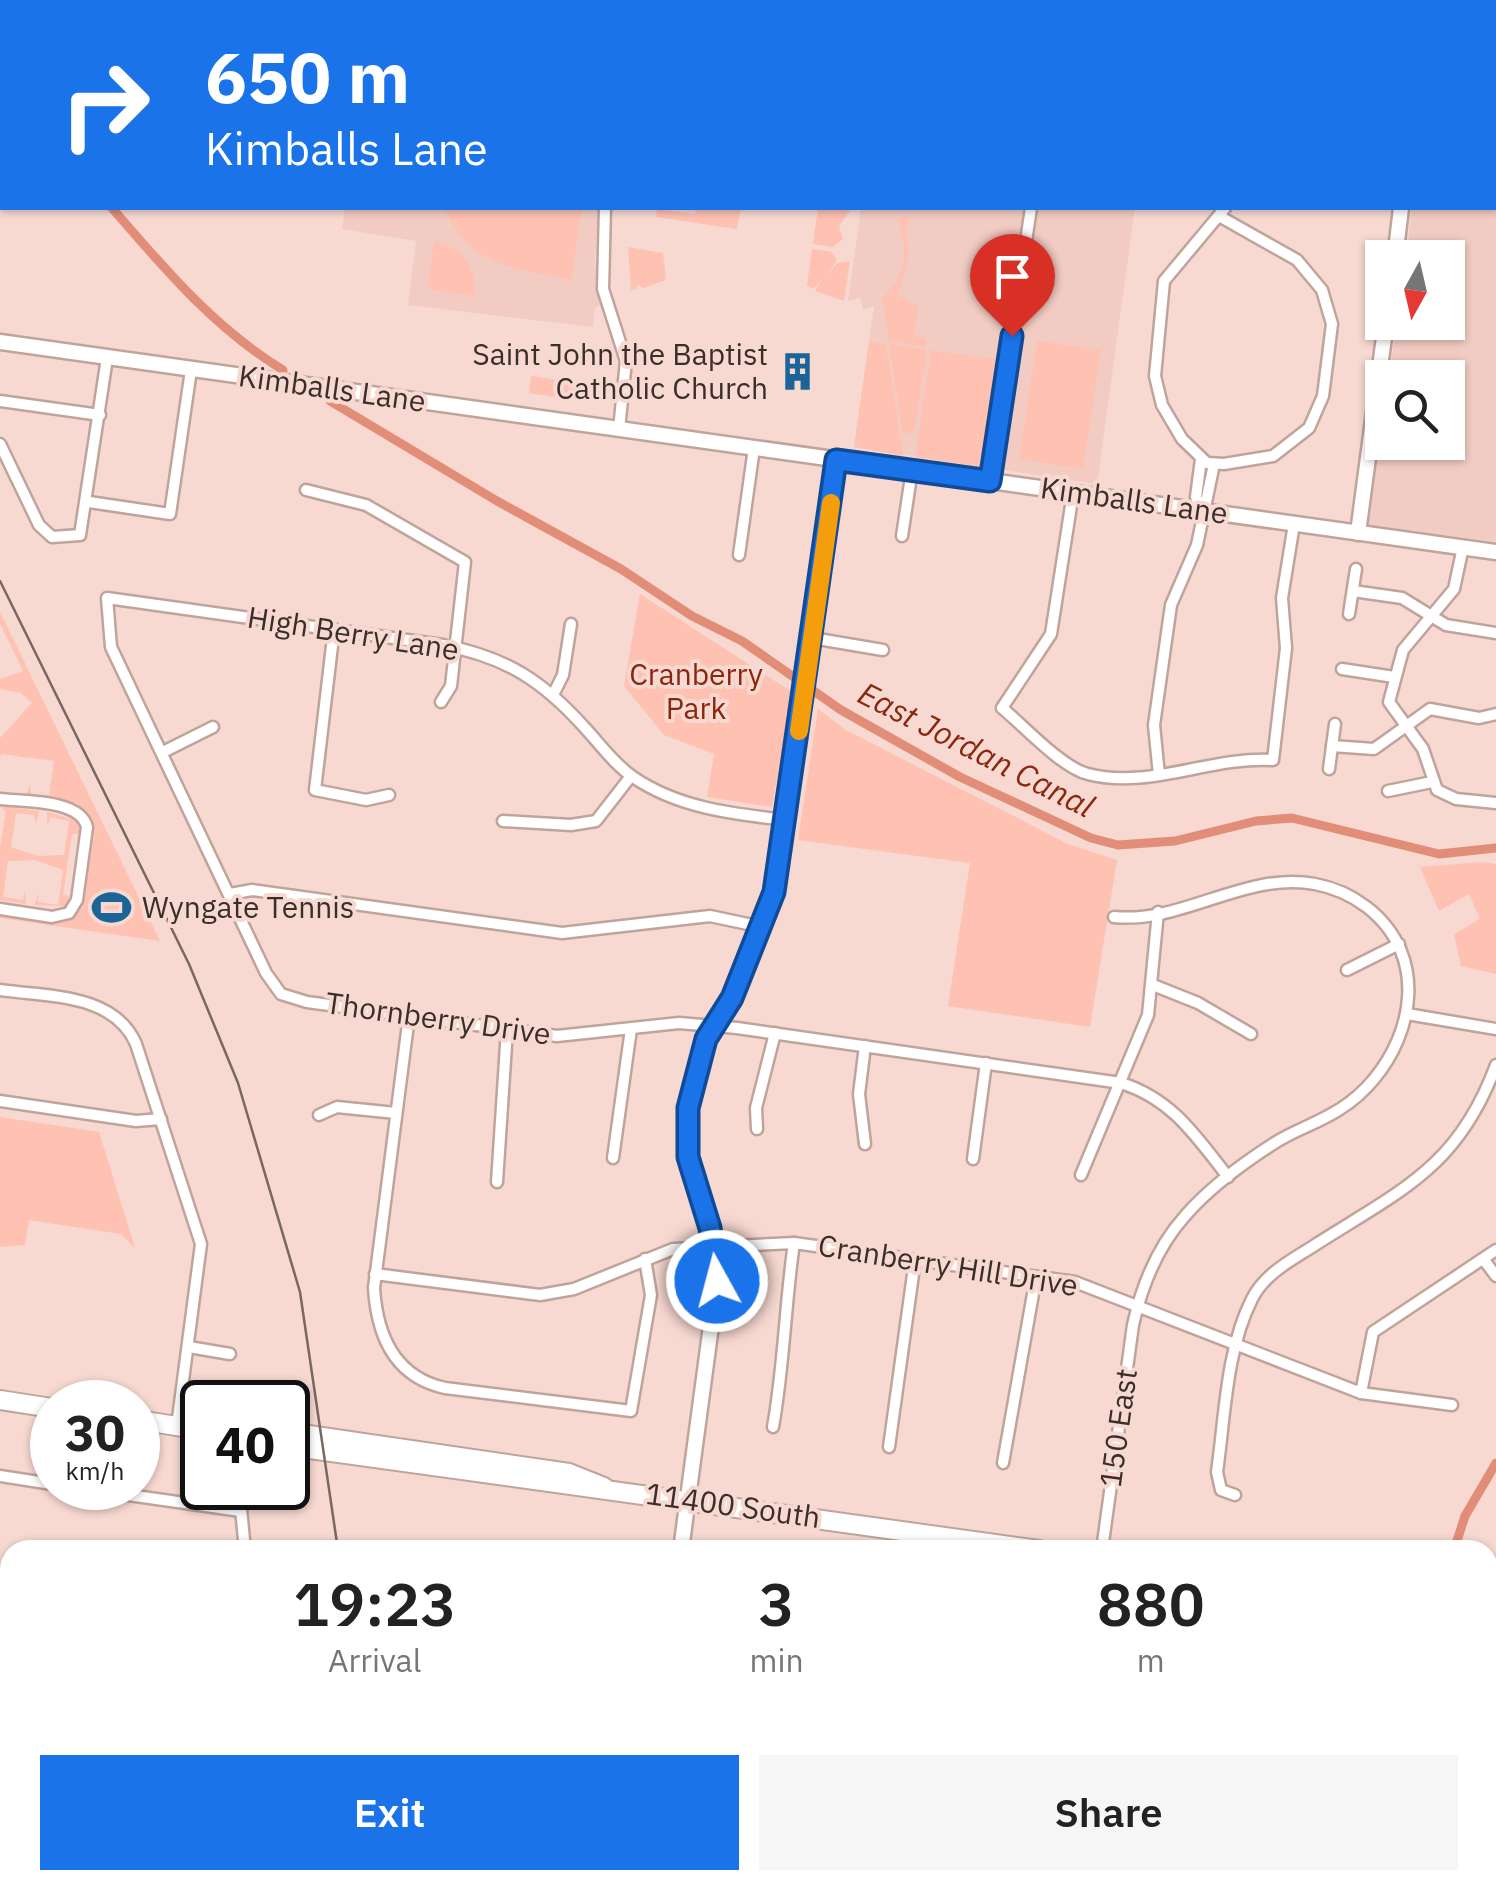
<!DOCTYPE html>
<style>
:root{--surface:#fff;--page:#f6f6f6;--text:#222;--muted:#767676;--accent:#1a73e8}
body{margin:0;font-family:"IBM Plex Sans",sans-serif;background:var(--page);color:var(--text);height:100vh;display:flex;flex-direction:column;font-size:38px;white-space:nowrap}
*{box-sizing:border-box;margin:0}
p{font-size:32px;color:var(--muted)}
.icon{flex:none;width:55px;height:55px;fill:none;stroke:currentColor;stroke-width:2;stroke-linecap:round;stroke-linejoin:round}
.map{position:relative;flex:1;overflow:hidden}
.drawer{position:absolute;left:0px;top:1540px;width:1498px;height:350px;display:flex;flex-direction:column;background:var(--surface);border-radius:30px 30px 0 0;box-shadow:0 2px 8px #0004}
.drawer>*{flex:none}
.banner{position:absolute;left:0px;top:0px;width:1498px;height:210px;box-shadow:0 2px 8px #0004;background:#1a73e8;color:#fff;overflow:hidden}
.needle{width:65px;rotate:188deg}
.tools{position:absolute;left:1365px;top:240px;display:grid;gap:20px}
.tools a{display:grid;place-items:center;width:100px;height:100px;border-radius:0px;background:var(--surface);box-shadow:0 2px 8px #0004;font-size:50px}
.speed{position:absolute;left:30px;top:1380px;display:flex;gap:20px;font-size:50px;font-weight:700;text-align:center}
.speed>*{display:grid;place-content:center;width:130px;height:130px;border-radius:50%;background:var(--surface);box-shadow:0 2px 8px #0004;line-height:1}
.speed small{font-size:25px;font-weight:400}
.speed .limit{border:5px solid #111;border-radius:15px;background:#fff;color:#111}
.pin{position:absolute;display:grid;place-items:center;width:85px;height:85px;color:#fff;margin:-102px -42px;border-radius:50% 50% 50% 0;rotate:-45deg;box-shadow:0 0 10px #0007}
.pin .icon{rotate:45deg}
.me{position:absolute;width:110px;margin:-55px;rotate:353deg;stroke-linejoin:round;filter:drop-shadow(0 0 8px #0008)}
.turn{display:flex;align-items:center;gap:35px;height:210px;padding:0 40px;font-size:45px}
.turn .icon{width:130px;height:130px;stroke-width:2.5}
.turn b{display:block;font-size:70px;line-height:85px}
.eta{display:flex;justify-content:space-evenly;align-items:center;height:170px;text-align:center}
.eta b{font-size:60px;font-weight:600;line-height:70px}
.cta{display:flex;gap:20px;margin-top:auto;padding:20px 40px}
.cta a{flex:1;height:115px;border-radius:0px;background:var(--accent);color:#fff;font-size:40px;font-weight:600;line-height:115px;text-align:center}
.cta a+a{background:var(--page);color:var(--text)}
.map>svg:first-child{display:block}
.built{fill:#f2ccc2}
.green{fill:#fec1b2}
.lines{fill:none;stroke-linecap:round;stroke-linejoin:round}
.canal{stroke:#e28d78;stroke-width:9}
.minor-casing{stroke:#c0a49c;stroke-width:15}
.tertiary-casing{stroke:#c0a49c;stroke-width:19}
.primary-casing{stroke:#c0a49c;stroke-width:22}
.minor{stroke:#fff;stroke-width:10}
.tertiary{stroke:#fff;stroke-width:14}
.primary{stroke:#fff;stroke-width:18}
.tram{stroke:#796762;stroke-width:2.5}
.route-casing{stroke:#114b97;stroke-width:25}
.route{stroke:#1a73e8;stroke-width:18}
.slow{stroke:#f59e0b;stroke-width:18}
.labels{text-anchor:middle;stroke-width:8;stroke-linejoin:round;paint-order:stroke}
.poi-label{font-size:30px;fill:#3a2e2b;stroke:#f7d9d1;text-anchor:end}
.street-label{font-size:30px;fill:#3a2e2b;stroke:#f7d9d1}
.park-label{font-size:30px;fill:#89260d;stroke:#f7d9d1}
.water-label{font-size:32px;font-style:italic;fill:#8b270e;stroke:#f7d9d1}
</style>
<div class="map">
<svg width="1496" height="1890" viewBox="0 0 1496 1890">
<rect width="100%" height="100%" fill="#f7d9d1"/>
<g class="built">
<path d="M 375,0 L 1164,0 L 375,2 Z"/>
<path d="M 1496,25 L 1496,542 L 1368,525 L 1382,424 L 1382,442 L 1448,442 L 1448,378 L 1389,377 L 1397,323 L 1448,322 L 1448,258 L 1406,257 L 1412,208 L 1495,208 Z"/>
<path d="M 345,208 L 599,208 L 595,260 L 600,304 L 595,308 L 593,327 L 408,305 L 416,241 L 342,229 Z"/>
<path d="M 861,208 L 1135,208 L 1097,484 L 854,447 L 874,306 L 863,310 L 860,298 L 848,301 Z"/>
<path d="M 1488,1632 L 1496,1633 L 1496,1871 L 1488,1870 Z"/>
</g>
<g class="green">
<path d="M 444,208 L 582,208 L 571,280 C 511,266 474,270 444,208 Z"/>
<path d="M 696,208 L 741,208 L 737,229 L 656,217 L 657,209 L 695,214 Z"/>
<path d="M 818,208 L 852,208 L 839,226 L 843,239 L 833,247 L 813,244 Z"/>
<path d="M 906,215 L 911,224 L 905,225 L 909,255 L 898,295 L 918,307 L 914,336 L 926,338 L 925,347 L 889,341 L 882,298 C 907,276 909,249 897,220 Z"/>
<path d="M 434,241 C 463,248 476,266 475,296 L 432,290 L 428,284 Z"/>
<path d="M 628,247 L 663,253 L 666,280 L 643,288 L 637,284 L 637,289 L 631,290 Z"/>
<path d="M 812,249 L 832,252 L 837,260 L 825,278 L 837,263 L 850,261 L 844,301 L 815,291 L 822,279 L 813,289 L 807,285 Z"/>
<path d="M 1037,341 L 1101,350 L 1083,469 L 1019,459 Z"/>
<path d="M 869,342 L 886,344 L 903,456 L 854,447 Z"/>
<path d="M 889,344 L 927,350 L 915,430 L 903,435 Z"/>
<path d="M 931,350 L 1000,360 L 983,467 L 915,457 Z"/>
<path d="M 531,376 L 592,385 L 589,402 L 529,393 Z"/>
<path d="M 640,594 L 792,692 L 772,807 L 707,797 L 714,754 L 664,735 L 624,686 Z"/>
<path d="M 0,612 L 160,941 L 0,918 L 0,914 C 28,918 62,931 82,907 L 93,824 L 78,804 L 26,796 L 30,784 L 31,794 L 49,796 L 54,761 L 1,754 L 0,760 L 0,738 L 32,703 L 21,693 L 0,689 L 0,679 L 23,671 L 0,623 Z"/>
<path d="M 818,709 L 846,730 L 1068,844 L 1117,860 L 1090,1027 L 948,1006 L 970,863 L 798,840 Z"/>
<path d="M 0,806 L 39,811 L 36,824 L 34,815 L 16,813 L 11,847 L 38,856 L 64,855 L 69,821 L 51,817 L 47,826 L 47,812 L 79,821 L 79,834 L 72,834 L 63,895 L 70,896 L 66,906 L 34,905 L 39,893 L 38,902 L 58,905 L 63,870 L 35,860 L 8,861 L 3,897 L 23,900 L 25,890 L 26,904 L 0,900 L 0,847 L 6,812 Z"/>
<path d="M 1482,862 L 1496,864 L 1496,974 L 1461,966 L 1454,934 L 1480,919 L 1469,894 L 1439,911 L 1420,867 Z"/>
<path d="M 0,1117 L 99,1132 L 135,1248 L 121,1234 L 29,1220 L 25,1245 L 0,1247 Z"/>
</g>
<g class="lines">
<g class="canal">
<path d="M 0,49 L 2,54"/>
<path d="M 112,208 C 164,268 214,328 283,370"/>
<path d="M 330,401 L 497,501 L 621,569 L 692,616 L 742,641 L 841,710 L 960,777 L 1091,838 L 1118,845 L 1175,841 L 1256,821 L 1292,818 L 1439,854 L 1496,848"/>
<path d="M 1454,1550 L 1465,1516 L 1496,1463"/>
<path d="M 1291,1890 L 1297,1880"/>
</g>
<defs>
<g id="minor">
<path d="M 903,2 L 903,0"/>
<path d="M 1203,2 L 1203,0"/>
<path d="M 605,208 L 603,289 L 626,361 L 619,429"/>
<path d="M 1219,216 L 1297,260 L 1322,290 L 1332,324 L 1323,396 L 1309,428 L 1273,456 L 1224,464 L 1207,463 L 1182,439 L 1162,405 L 1155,376 L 1164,281 L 1225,208"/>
<path d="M 0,401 L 100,415"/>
<path d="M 0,444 L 39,525 L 52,537 L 80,535 L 107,358"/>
<path d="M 1201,459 L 1196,497 L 1202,511"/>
<path d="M 990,481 L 1031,208"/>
<path d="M 306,490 L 366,505 L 465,562 L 451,686 L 441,702"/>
<path d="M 1073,493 L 1051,634 L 1002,708 C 1023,725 1062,768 1088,774 C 1148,790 1211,756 1273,760 L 1286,648 L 1282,598 L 1294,524"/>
<path d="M 89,502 L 170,514 L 191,370"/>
<path d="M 902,536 L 912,470"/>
<path d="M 1463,547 L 1454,589 L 1403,650 L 1389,702 L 1423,749 L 1437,790 L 1456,799 L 1496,803"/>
<path d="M 739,555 L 754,448"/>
<path d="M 1353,591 L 1402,598 L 1446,625 L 1496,633"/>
<path d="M 1349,614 L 1356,569"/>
<path d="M 334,629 L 315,790 L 366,800 L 389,795"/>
<path d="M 812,638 L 883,650"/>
<path d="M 1342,669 L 1394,677"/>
<path d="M 554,693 L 563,675 L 571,624"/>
<path d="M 1332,746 L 1374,749 L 1430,709 L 1479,718 L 1496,714"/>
<path d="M 163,752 L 213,727"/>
<path d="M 1329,769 L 1335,724"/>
<path d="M 1159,775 L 1154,725 L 1171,605 L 1197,545 L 1214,464"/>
<path d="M 1388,791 L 1432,782"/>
<path d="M 0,799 C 24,802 80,799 87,827 L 77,900 L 69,913 L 52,917 L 0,909"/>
<path d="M 786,820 C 733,814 678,808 633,777 C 614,764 600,744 585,728 C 543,681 506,657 443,645 L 107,598 L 111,647 L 266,973 L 281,994 L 307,1002 L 557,1036 L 679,1023 L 737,1028 L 1121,1083 C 1172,1099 1196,1136 1228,1177"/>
<path d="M 503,821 L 571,825 L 596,821 L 631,776"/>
<path d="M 230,894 L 252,890 L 562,933 L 710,916 L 762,927"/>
<path d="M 1347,970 L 1399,944"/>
<path d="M 1153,985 L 1198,1003 L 1251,1034"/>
<path d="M 0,990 C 48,997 114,993 136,1044 L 201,1244 L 177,1426"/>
<path d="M 1407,1014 L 1496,1029"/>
<path d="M 409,1016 L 374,1288 C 377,1336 395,1377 445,1388 L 631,1411 L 651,1295 L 645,1259"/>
<path d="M 865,1046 L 859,1094 L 865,1144"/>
<path d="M 0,1101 L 136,1121 L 161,1119"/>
<path d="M 319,1115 L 337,1107 L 396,1113"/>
<path d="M 757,1129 L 756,1108 L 775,1033"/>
<path d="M 613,1158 L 631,1029"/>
<path d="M 973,1159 L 986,1063"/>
<path d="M 1081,1175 L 1148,1015 L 1158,912"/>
<path d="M 497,1182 L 507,1030"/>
<path d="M 1484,1260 L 1496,1276"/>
<path d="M 375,1274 L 540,1295 L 574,1289 L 673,1249 L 794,1243 L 1075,1282 L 1361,1393 L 1452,1405"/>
<path d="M 189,1347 L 230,1354"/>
<path d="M 1361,1393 L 1373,1332 L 1496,1250"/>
<path d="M 773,1427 C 784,1366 785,1304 794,1243"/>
<path d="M 889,1447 L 915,1260"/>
<path d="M 1003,1463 L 1036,1277"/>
<path d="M 0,1476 L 52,1484"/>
<path d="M 79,1488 L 241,1511"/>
<path d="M 239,1488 L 245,1550"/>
<path d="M 1235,1495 L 1221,1490 L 1217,1472 C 1225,1416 1226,1350 1252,1299 C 1265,1273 1292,1260 1315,1245 C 1401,1190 1458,1168 1496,1065"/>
<path d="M 1102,1550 L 1133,1325 C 1142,1285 1157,1247 1185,1216 C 1209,1188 1242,1164 1273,1144 C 1294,1130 1319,1123 1340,1109 C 1390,1078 1424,1008 1401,951 C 1386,915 1352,891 1315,884 C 1246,871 1182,924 1114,917"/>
<path d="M 0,1588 L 10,1589"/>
<path d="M 0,1694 L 10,1696"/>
<path d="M 265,1880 L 268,1890"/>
<path d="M 898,1880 L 899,1890"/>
<path d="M 1108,1880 L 1111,1890"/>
<path d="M 1225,1880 L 1271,1887"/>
<path d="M 0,1886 L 26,1890"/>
<path d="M 445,1890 L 445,1880"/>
<path d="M 568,1890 L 569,1880"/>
<path d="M 692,1890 L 693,1880"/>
<path d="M 783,1890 L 784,1880"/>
<path d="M 1031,1890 L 1050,1880"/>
<path d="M 1215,1890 L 1216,1880"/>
</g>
<g id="tertiary">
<path d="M 1363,0 L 1380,2"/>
<path d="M 1429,2 L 1429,0"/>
<path d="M 1495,19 L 1496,19"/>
<path d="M 1395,258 L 1401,208"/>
<path d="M 0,342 L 1496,552"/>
<path d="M 1358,533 L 1386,322"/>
<path d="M 681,1550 L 717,1281 L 710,1228 L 688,1157 L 687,1108 L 706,1039 L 733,998 L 774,892 L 837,460"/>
<path d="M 633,1890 L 634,1880"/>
</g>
<g id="primary">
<path d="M 0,1400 L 52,1408"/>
<path d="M 138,1420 L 202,1430"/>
<path d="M 288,1432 L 569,1473 L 604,1487"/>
<path d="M 288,1446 L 1039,1550"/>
<path d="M 1488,1614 L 1496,1615"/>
</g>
</defs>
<use href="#minor" class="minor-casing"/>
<use href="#tertiary" class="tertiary-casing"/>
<use href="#primary" class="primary-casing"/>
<use href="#minor" class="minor"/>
<use href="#tertiary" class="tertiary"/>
<use href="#primary" class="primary"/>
<g class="tram">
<path d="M 0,581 L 189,964 L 238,1083 L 300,1292 L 338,1550"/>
<path d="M 364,1890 L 364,1880"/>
</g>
</g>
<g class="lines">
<defs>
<path id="route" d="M 717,1281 L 710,1228 L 688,1157 L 688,1108 L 706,1039 L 732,998 L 774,892 L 836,460 L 990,481 L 1012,336"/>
</defs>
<use href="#route" class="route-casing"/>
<use href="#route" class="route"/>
<path class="slow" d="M 799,731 L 831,503"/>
</g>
<defs>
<symbol id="building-bare" viewBox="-9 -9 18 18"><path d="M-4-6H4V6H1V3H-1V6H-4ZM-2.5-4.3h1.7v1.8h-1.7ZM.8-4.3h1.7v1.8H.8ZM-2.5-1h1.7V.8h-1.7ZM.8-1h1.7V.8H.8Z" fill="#1b6498" stroke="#f7d9d1" stroke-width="2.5" paint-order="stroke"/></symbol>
<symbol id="stadium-bare" viewBox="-9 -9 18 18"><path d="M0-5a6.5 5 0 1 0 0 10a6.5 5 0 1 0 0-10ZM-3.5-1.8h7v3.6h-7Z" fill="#1b6498" stroke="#f7d9d1" stroke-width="2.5" paint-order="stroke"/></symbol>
</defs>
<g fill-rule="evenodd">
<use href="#building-bare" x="770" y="344" width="55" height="55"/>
<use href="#stadium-bare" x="84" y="880" width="55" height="55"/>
</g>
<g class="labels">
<g class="poi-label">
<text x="768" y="365">Saint John the Baptist<tspan x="768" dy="34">Catholic Church</tspan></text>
<text x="142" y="918" text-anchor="start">Wyngate Tennis</text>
</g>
<g class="street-label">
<text transform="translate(332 389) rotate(8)" y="10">Kimballs Lane</text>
<text transform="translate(1134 501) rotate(8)" y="10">Kimballs Lane</text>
<text transform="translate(353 634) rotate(9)" y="10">High Berry Lane</text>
<text transform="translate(438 1019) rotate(8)" y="10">Thornberry Drive</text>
<text transform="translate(948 1266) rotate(9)" y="10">Cranberry Hill Drive</text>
<text transform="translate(1119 1428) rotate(-82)" y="10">150 East</text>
<text transform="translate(733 1506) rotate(8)" y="10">11400 South</text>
</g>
<g class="park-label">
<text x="696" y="685">Cranberry<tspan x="696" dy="34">Park</tspan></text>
</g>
<g class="water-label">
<text transform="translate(976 750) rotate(27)" y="11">East Jordan Canal</text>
</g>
</g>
</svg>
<div class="tools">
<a><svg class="needle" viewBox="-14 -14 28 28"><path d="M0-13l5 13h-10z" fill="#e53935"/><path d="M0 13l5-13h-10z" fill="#767676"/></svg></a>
<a><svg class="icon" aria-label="search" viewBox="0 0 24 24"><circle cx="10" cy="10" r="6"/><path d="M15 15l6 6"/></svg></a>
</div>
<div class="speed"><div>30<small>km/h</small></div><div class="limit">40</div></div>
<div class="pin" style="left:1012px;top:336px;background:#d93025"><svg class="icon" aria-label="arrive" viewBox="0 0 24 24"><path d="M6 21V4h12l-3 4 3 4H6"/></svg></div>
<svg class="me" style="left:717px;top:1281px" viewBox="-20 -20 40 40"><circle r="17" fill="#1a73e8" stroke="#fff" stroke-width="3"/><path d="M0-11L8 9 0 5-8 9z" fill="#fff"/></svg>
<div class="banner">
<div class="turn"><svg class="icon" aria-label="right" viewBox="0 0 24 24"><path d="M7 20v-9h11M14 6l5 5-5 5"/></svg><div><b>650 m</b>Kimballs Lane</div></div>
</div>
<section class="drawer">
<div class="eta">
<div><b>19:23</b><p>Arrival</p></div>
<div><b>3</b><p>min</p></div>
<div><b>880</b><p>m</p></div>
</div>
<div class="cta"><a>Exit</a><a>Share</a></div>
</section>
</div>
